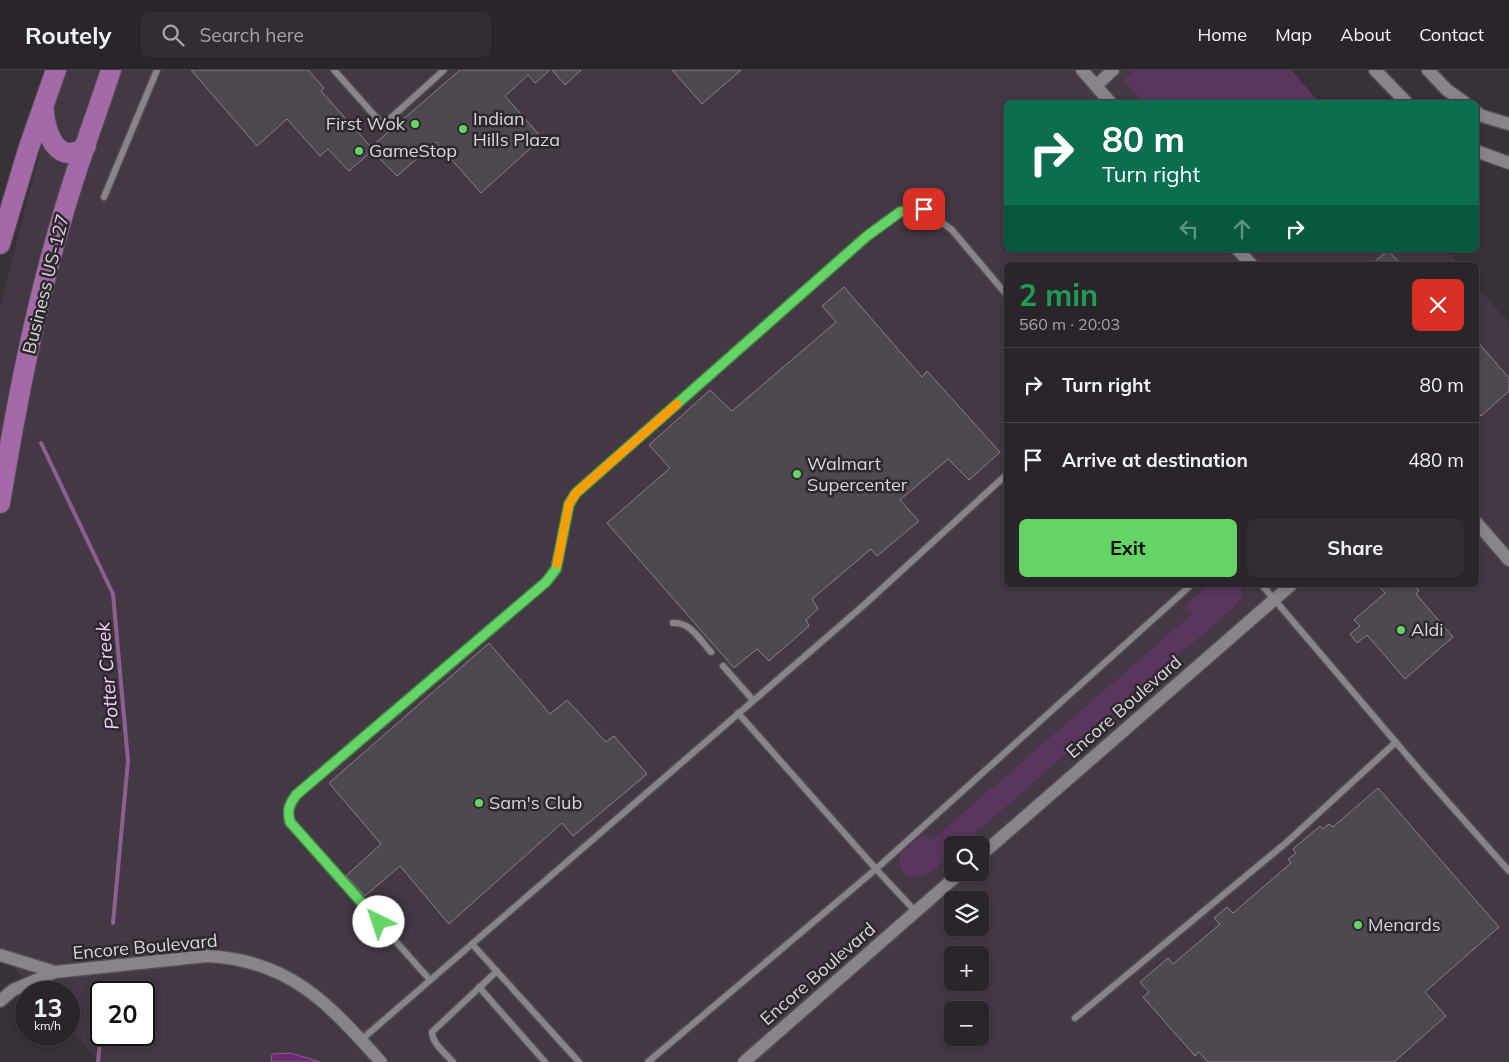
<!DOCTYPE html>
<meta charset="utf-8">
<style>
:root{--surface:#2a252a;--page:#322d32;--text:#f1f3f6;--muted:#a5a5a8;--line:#464247;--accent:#65d467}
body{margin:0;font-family:Mulish,sans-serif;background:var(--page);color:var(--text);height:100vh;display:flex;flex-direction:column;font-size:19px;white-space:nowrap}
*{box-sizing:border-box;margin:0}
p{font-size:16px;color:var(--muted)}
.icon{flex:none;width:28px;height:28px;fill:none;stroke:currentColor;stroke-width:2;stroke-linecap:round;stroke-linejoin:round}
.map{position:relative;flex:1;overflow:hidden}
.sheet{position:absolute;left:1004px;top:192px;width:475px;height:325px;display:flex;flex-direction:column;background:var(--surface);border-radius:8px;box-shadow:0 2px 8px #0003,0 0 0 1px var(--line)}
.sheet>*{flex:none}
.guide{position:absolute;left:1004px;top:30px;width:475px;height:152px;border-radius:8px;box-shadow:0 2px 8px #0003,0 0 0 1px var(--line);background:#0b6e4f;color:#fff;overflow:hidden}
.fabs{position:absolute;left:944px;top:766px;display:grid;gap:10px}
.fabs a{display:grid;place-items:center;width:45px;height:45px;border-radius:8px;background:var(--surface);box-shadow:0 2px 8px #0003,0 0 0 1px var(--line);font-size:25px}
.speed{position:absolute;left:15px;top:911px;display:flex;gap:10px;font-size:25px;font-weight:700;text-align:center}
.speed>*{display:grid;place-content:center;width:65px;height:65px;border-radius:50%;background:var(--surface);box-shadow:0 2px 8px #0003,0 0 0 1px var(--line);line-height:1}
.speed small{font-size:12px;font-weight:400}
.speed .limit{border:2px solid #111;border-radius:8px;background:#fff;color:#111}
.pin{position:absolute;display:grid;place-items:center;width:42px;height:42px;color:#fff;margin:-21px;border-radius:10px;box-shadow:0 2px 8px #0006}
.me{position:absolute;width:55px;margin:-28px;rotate:319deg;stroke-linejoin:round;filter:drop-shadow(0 0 4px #0008)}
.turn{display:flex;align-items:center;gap:18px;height:105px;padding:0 15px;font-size:22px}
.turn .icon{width:65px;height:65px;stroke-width:2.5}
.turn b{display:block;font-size:35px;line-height:42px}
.lanes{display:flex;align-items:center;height:48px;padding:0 15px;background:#0003;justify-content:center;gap:25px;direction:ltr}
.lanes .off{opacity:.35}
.round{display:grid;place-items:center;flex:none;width:52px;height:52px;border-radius:8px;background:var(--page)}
.head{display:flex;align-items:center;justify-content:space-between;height:85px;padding:0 15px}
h1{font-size:30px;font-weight:700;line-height:38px;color:#1e9e55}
.button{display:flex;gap:10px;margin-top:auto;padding:10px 15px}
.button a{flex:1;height:58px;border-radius:8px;background:var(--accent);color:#111;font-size:20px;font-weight:700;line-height:58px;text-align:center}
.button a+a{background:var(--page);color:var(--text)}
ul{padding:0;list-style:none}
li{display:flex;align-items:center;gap:15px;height:75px;padding:0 15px;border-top:1px solid var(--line)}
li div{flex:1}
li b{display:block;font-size:19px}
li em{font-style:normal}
header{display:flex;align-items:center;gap:30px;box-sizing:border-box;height:70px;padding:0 25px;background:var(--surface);border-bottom:1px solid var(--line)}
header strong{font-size:24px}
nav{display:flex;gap:28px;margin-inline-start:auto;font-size:18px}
.search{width:350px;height:45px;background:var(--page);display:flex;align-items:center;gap:12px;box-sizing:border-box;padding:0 18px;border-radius:8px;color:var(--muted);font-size:19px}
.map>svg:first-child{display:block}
.built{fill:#433844;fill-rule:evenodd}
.green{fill:#5a355e}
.water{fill:#6a2c71;stroke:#8c5f91}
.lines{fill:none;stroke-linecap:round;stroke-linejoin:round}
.stream{stroke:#8c5f91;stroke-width:4}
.building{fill:#4f4850;stroke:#8a828a}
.lane-casing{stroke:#534e54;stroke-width:9}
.street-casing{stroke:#534e54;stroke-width:15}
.primary-casing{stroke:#534e54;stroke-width:22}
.lane{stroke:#8a838b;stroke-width:6}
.street{stroke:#8a838b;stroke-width:12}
.primary{stroke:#a369a8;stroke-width:20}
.route-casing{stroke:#428a43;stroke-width:12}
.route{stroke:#65d467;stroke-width:9}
.slow{stroke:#f59e0b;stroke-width:9}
.poi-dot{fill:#65d467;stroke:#2d272e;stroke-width:2}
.labels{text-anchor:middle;stroke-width:5;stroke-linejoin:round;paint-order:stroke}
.poi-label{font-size:18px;fill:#dad6db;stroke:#2d272e;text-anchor:start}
.street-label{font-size:18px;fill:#dad6db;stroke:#2d272e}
.water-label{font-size:19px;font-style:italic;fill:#f4d1f7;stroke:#2d272e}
</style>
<header>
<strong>Routely</strong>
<div class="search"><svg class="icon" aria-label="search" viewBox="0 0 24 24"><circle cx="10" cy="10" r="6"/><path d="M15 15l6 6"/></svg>Search here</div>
<nav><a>Home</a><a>Map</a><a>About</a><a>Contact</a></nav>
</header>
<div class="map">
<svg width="1509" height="992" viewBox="0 0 1509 992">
<rect width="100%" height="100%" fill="#383138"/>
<path class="built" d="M 61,0 L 1291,0 L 1319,32 L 1006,32 L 1006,180 L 1446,180 L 1459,195 L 1006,195 L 1006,515 L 1476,515 L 1476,215 L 1509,253 L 1509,992 L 100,992 L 69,958 L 69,922 L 36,922 L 0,883 L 0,237 ZM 952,775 L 980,775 L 980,802 L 952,802 ZM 952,830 L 980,830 L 980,858 L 952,858 ZM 952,885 L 980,885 L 980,912 L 952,912 ZM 101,922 L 144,922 L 144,965 L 101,965 ZM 952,940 L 980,940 L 980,968 L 952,968 Z"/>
<g class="green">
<path d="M 1134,0 L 1291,0 L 1319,32 L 1143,32 L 1124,10 Z"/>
<path d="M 1208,515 L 1241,515 L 1242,526 L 1234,537 L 962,775 L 952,775 L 952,783 C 941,793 921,817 905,803 C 899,798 898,793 899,785 L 924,764 L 931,771 L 1192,544 L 1185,536 Z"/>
</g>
<path class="water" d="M 291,983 L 320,992 L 271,992 L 272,984 Z"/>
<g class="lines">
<g class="stream">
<path d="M 41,373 L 113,524 L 128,691 L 113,853"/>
<path d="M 98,992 L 101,962"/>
</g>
</g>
<g class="building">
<path d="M 191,0 L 308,0 L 324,18 L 321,21 L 371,77 L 460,0 L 550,0 L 535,13 L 528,5 L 505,26 L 542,68 L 481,123 L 436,72 L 397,106 L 372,81 L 349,101 L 328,79 L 320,86 L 287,49 L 257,76 Z"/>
<path d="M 552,0 L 581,0 L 565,15 Z"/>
<path d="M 672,0 L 741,0 L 702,34 Z"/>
<path d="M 1388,180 L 1401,195 L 1371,195 Z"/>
<path d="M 844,217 L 922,307 L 927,301 L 1000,382 L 969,410 L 948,389 L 900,430 L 919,451 L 877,486 L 871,479 L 812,529 L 818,539 L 806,550 L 809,556 L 769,591 L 757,579 L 734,598 L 607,453 L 670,398 L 649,375 L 710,320 L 732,341 L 836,252 L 822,236 Z"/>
<path d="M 1476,270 L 1509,308 L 1509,321 L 1481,346 L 1476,340 Z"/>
<path d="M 1378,515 L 1414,515 L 1419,521 L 1416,524 L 1453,567 L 1405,609 L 1367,565 L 1357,573 L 1350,564 L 1360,556 L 1354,550 L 1385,523 Z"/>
<path d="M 489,573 L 550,644 L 567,630 L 606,672 L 614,666 L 647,704 L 573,766 L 562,753 L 449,854 L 400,796 L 365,826 L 346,806 L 381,774 L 329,713 Z"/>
<path d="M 1378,718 L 1499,857 L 1425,922 L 1446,946 L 1394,992 L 1208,992 L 1199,982 L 1195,986 L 1143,927 L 1149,922 L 1140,912 L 1168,888 L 1173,894 L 1220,854 L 1214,848 L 1227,837 L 1233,843 L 1291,793 L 1288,789 L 1296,783 L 1293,779 L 1320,756 L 1323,759 L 1329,754 L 1333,757 Z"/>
</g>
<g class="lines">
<defs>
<g id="lane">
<path d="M 334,0 L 383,55 L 444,0"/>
<path d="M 104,127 L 157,0"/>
<path d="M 1262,515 L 1422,703 L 1509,801"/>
<path d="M 673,553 C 691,552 700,570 711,582"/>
<path d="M 723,596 L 753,630"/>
<path d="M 738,643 L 876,799 L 1191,515"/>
<path d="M 472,874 L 579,992"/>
<path d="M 430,910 L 290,752 C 287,740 289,735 296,725 L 545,512 L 556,499 L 569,434 L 576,423 L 867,167 L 900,142 L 924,139 L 952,160 L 1006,224"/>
<path d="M 479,917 L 545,992"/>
<path d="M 1075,948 L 1287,772 L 1396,672"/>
<path d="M 361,970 L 864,535 L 1006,405"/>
<path d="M 453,992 C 445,983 432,973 432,962 L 497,901"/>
<path d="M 648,992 L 876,799 L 916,842"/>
</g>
<g id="street">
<path d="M 1082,0 L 1110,32"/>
<path d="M 1375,0 L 1406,32"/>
<path d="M 1428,0 L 1447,20 L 1464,32"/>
<path d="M 1096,16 L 1113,0"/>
<path d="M 1476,42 L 1482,46 L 1509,54"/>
<path d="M 1476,81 L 1509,93"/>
<path d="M 1238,180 L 1252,195"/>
<path d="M 1476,452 L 1509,490"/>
<path d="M 980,786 L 1291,515"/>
<path d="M 0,885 L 55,902"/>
<path d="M 0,931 L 13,920 L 55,902 L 207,886 C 290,890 329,934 381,992"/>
<path d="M 744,992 L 961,802"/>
</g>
<g id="primary">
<path d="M 44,41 C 45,64 59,98 86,76"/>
<path d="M 0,174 L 28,80 L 56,0"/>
<path d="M 0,433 C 16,337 34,241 62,148 C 76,98 95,49 111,0"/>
</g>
</defs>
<use href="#lane" class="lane-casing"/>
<use href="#street" class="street-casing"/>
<use href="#primary" class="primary-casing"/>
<use href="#lane" class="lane"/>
<use href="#street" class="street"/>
<use href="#primary" class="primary"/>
</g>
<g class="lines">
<defs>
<path id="route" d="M 379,852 L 290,752 C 287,740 289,735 296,725 L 546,512 L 556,499 L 569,434 L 576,423 L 867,166 L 900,142 L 924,139"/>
</defs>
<use href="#route" class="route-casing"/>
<use href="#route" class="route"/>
<path class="slow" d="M 557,494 L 569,434 L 576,423 L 677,334"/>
</g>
<g class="poi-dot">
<circle cx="415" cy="54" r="5"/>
<circle cx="463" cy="59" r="5"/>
<circle cx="359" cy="81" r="5"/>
<circle cx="797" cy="404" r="5"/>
<circle cx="1401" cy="560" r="5"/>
<circle cx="479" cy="733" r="5"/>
<circle cx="1358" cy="855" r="5"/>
</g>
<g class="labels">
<g class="poi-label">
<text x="473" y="55">Indian<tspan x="473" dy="21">Hills Plaza</tspan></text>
<text x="405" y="60" text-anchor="end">First Wok</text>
<text x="369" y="87">GameStop</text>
<text x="807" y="400">Walmart<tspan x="807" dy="21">Supercenter</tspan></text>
<text x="1411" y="566">Aldi</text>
<text x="489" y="739">Sam's Club</text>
<text x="1368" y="861">Menards</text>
</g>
<g class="street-label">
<text transform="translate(46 214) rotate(-76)" y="6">Business US-127</text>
<text transform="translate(1124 637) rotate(-41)" y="6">Encore Boulevard</text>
<text transform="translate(145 877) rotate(-5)" y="6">Encore Boulevard</text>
<text transform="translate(818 904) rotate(-41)" y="6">Encore Boulevard</text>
</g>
<g class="water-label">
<text transform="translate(107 606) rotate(-95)" y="7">Potter Creek</text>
</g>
</g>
</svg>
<div class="fabs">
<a><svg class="icon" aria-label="search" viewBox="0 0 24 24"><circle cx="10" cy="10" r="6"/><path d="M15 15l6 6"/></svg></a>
<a><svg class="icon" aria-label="layers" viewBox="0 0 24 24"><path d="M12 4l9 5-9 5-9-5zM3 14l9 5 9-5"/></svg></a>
<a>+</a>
<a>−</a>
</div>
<div class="speed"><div>13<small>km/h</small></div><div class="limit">20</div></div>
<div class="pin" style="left:924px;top:139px;background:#d93025"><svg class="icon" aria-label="arrive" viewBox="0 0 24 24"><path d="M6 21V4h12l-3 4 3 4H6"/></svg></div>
<svg class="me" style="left:379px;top:852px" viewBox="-20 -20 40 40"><circle r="19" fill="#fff"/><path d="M0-13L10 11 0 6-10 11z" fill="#65d467"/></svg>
<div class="guide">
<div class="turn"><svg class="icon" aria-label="right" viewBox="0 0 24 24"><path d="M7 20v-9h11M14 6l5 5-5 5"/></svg><div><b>80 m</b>Turn right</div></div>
<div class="lanes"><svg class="icon off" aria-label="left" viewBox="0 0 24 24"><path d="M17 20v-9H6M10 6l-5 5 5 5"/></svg><svg class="icon off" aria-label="ahead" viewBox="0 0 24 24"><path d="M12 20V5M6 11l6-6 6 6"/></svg><svg class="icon" aria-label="right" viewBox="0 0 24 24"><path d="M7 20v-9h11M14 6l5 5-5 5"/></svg></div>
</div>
<section class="sheet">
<div class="head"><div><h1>2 min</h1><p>560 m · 20:03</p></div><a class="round" style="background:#d93025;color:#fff"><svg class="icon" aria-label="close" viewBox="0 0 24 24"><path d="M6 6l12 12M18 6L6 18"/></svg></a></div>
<ul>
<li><svg class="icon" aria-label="right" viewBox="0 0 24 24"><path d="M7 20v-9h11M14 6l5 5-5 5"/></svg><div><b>Turn right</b></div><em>80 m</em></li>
<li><svg class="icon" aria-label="arrive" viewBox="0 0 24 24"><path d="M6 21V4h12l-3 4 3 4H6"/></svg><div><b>Arrive at destination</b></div><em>480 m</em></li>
</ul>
<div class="button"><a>Exit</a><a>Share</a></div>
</section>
</div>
